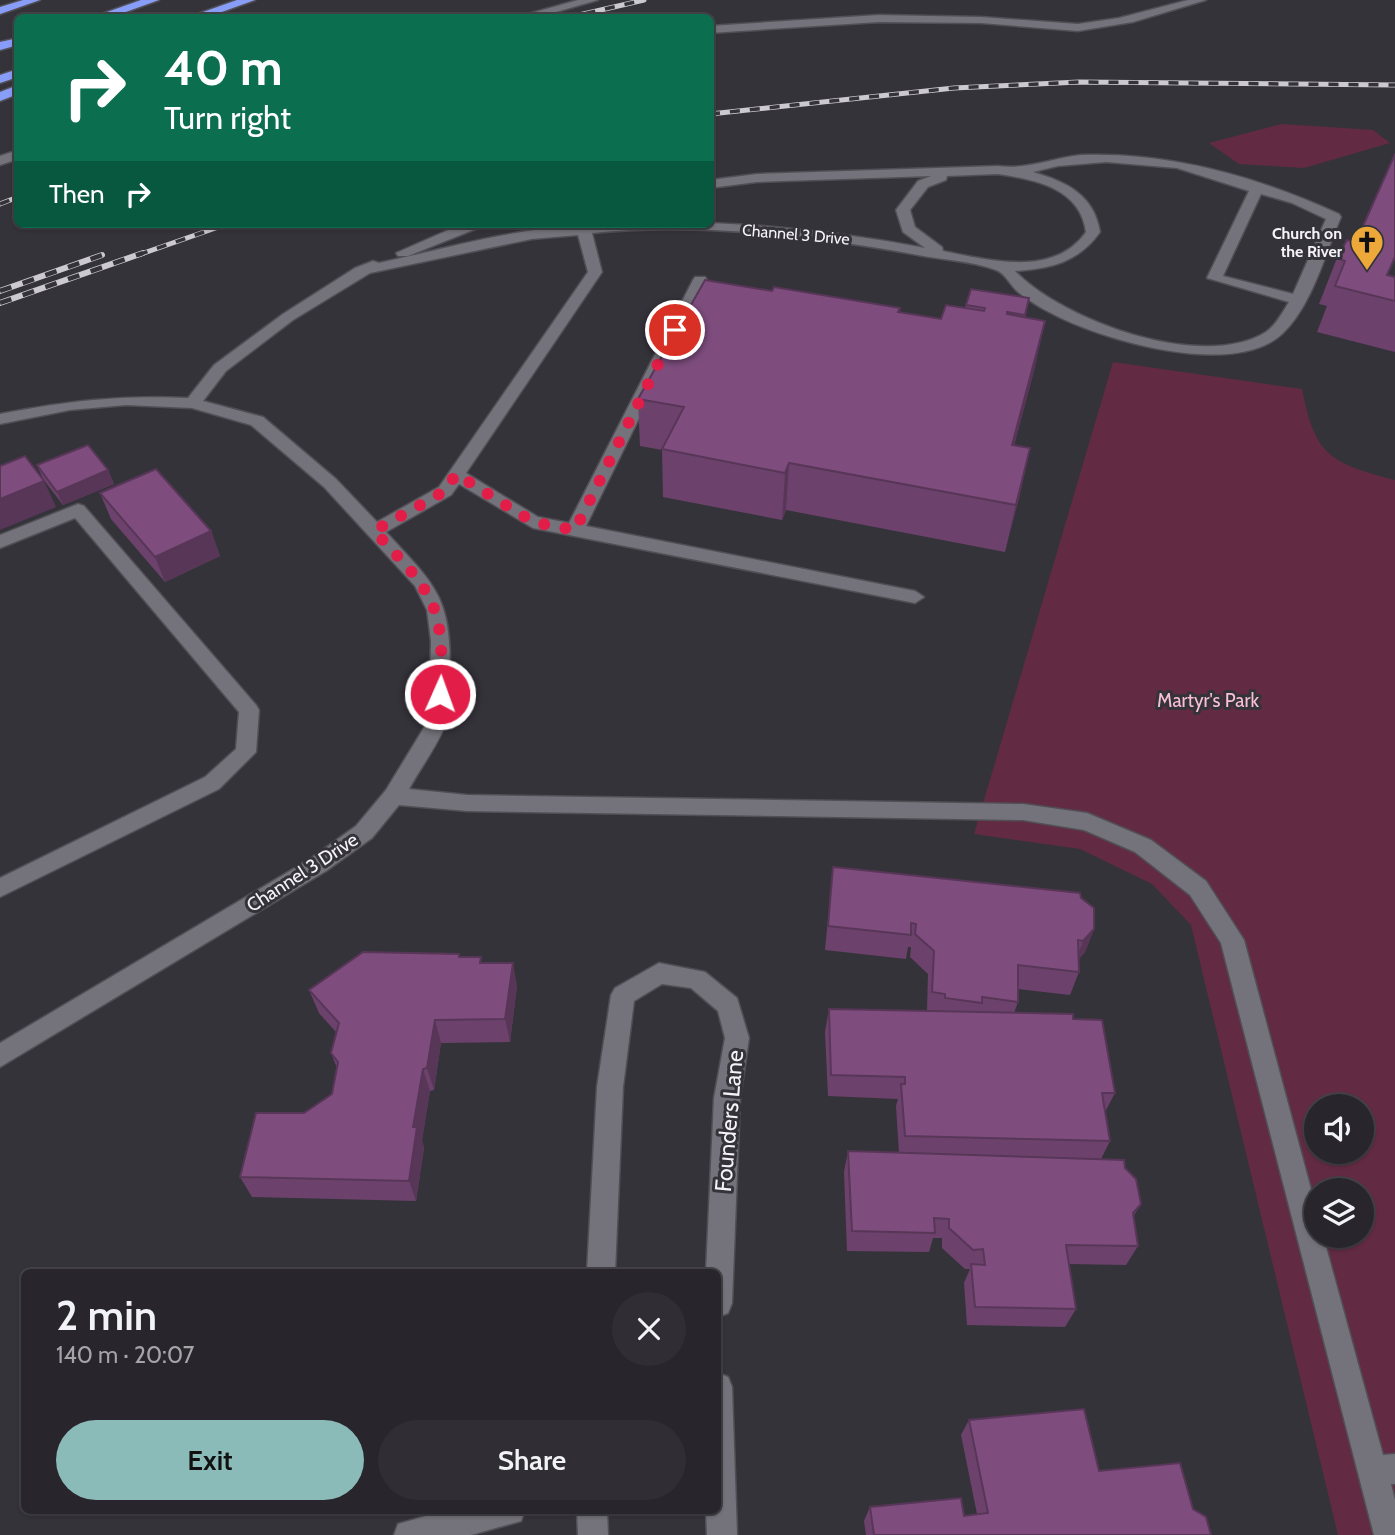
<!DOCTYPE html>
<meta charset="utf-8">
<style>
:root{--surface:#28262c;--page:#302e34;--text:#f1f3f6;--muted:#a5a5a9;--line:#444348;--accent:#8bbbb9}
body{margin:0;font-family:Cabin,sans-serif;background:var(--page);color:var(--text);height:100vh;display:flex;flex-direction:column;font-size:26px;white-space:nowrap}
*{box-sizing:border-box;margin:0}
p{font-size:23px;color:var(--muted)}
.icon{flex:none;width:38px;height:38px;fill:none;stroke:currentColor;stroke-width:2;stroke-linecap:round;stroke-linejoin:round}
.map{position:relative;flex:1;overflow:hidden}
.details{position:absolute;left:21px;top:1269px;width:700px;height:245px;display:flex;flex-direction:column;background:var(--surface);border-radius:10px;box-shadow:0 2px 5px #0004,0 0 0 2px var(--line)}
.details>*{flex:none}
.top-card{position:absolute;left:14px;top:14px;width:700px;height:214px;border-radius:10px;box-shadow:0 2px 5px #0004,0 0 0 2px var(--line);background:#0b6e4f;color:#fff;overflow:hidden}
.fabs{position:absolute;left:1304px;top:1094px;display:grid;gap:14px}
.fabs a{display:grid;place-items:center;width:70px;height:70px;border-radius:50%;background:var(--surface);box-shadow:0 2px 5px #0004,0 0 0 2px var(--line);font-size:35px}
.pin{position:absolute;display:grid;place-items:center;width:60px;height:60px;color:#fff;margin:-30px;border:4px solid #fff;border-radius:50%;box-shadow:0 2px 7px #0007}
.me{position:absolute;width:77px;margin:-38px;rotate:2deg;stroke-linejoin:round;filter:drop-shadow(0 0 5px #0008)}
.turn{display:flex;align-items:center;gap:24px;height:147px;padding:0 35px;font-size:32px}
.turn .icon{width:91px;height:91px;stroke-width:2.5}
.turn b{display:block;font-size:49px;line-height:60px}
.then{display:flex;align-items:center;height:66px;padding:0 35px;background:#0003;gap:14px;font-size:26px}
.round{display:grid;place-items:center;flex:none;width:74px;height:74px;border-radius:37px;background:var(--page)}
.head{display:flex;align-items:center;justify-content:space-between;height:119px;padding:0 35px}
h1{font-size:42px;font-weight:600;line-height:52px}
.action{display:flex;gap:14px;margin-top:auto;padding:14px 35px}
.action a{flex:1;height:80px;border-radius:42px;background:var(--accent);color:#111;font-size:28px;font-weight:600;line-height:80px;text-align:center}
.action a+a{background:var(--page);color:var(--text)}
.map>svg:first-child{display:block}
.green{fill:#622b43;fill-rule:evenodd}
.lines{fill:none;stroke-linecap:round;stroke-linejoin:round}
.minor-casing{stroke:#514f55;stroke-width:3}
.highway-casing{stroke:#514f55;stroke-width:3}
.minor{fill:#74727a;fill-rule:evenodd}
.highway{fill:#889df8;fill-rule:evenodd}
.rail-far1-casing{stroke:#cccad0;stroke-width:5}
.rail-casing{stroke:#cccad0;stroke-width:6}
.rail-far1{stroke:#35333a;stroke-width:3.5;stroke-dasharray:10;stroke-linecap:butt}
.rail{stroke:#35333a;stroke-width:4.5;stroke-dasharray:12;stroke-linecap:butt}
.wall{fill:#6c426c}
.shaded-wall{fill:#583658}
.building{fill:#7e4d7e;stroke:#583658;stroke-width:2}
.route{stroke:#e11d48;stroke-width:12;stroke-dasharray:0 21.6}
.labels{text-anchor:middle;stroke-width:6;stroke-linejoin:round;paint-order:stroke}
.far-poi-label{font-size:16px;font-weight:bold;fill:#f5f3f8;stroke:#35333a;text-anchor:end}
.far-street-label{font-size:16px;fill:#f5f3f8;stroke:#35333a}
.park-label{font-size:19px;fill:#fabed5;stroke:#35333a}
.street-label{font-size:19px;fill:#f5f3f8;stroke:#35333a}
.near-street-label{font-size:23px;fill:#f5f3f8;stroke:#35333a}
</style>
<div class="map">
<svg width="1395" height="1535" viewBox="0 0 1395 1535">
<rect width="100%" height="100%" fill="#35333a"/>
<g class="green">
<path d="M 1282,124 L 1373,130 L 1390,143 L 1304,168 L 1239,164 L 1209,143 Z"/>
<path d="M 1113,362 L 1302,389 C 1315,456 1330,463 1395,480 L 1395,1535 L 1338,1535 L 1191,925 L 1152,884 L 1080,849 L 974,834 ZM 1316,1106 L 1362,1106 L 1362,1152 L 1316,1152 ZM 1316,1190 L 1362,1190 L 1362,1236 L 1316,1236 Z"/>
</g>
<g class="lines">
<defs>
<g id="minor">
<path d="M 578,0 L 598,0 L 535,18 L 514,18 Z"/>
<path d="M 1188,0 L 1206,0 L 1133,22 L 1078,31 L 981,23 L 879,22 L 710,33 L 710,26 L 879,15 L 981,17 L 1078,24 L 1119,18 Z"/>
<path d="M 18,150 L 18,159 L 0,165 L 0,156 Z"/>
<path d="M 1081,155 C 1171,152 1258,177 1339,214 L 1341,217 C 1325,254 1312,306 1282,334 C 1233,379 1100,340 1049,312 C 1039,307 1027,299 1018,292 C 1011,286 1005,273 996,270 C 972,261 943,260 918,255 C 814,236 697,222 592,233 L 602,272 L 466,473 L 538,517 L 569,523 L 693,280 L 695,277 L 705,277 L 707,280 L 586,526 L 915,591 L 924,597 L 915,603 L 533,528 L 459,484 L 451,495 L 386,532 C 437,587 451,597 450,674 C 450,691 451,712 444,728 C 435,749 420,769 409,789 L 467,795 L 1023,804 L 1087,813 L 1151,840 L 1206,881 L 1244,940 L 1316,1208 L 1316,1236 L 1323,1236 L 1383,1455 L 1395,1454 L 1395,1484 L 1391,1484 L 1395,1500 L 1395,1535 L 1374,1535 L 1221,943 L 1190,895 L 1135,852 L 1084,830 L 1023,820 L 467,811 L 399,805 L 372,838 L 326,871 L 0,1067 L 0,1043 L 310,859 L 356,826 L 386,790 L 425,726 L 430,694 L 431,641 L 427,610 L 415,586 L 324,487 L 251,425 L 192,408 L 126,405 L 70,410 L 0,424 L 0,414 C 68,401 119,395 188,398 L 214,365 L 283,314 L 355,268 L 373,261 L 379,263 C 430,252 483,237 535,230 C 665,214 797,224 925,248 L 903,232 L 896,210 L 918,181 L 931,176 L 757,182 L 710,188 L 710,180 L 757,174 L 998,166 C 1025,170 1053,158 1081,155 ZM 1106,162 L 1177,168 L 1249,191 L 1207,278 L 1289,302 C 1282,313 1276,325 1266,332 C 1202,372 1062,320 1015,271 C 1050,269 1079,262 1100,232 C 1094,195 1067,182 1033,172 L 1058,166 ZM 998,174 C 1036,180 1080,188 1086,232 C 1054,278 989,260 943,251 L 942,247 L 915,227 L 910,210 L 928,187 L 946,180 L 947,176 ZM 1261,194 L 1292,203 L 1326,219 L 1293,294 L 1223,276 ZM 578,235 L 588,272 L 439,487 L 377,522 L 336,479 L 263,417 L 203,401 L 226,371 L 293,320 L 370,273 L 532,239 Z"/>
<path d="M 462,224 L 488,224 L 408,256 L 398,256 L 396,253 Z"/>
<path d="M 78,504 L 84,506 L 256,705 L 259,710 L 256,752 L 219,789 L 0,897 L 0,878 L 205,777 L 236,749 L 239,712 L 75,518 L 0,548 L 0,535 Z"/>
<path d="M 659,963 L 705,972 L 737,998 L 749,1038 L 740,1098 L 732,1303 L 728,1313 L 718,1317 L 718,1272 L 706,1272 L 714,1098 L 725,1038 L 718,1011 L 691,988 L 662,984 L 634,1001 L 623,1087 L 615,1272 L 587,1272 L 597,1087 L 611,995 L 615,988 Z"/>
<path d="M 718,1373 L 728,1377 L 732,1387 L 737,1535 L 707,1535 L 706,1510 L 718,1510 Z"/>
<path d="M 447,1510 L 525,1510 L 521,1521 L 471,1535 L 394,1535 L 398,1524 Z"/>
<path d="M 577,1510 L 607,1510 L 608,1535 L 578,1535 Z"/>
</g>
<g id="highway">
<path d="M 23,0 L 40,0 L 0,14 L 0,7 Z"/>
<path d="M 141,0 L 159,0 L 109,18 L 90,18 Z"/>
<path d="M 237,0 L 255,0 L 205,18 L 186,18 Z"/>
<path d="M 18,38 L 18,45 L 0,50 L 0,42 Z"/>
<path d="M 18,69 L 18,77 L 0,83 L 0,75 Z"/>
<path d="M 18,85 L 18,94 L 0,101 L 0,92 Z"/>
</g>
</defs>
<use href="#minor" class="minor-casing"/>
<use href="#highway" class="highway-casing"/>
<use href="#minor" class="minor"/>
<use href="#highway" class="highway"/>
<defs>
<g id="rail-far1">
<path d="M 566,18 L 644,0"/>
<path d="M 710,114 L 954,88 L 1079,82 L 1395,85"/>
<path d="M 0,204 L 18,197"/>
<path d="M 138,255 L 227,224"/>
</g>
<g id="rail">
<path d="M 0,291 L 102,255"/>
<path d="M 0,303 L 143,253"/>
</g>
</defs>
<use href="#rail-far1" class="rail-far1-casing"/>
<use href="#rail" class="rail-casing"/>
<use href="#rail-far1" class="rail-far1"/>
<use href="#rail" class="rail"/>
</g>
<g class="wall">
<path d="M 1356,242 L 1387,275 L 1395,277 L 1395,352 L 1317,332 L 1327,306 L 1319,304 L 1337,258 Z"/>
<path d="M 772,291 L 900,308 L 900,313 L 941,319 L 965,308 L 966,305 L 1029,298 L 1025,318 L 1035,367 L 1014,445 L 1030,448 L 1005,552 L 786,510 L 782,520 L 663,497 L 662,450 L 640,446 L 638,399 Z"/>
<path d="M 37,465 L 108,470 L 114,484 L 63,505 L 43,479 Z"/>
<path d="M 100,493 L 211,531 L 220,556 L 165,582 L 111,519 Z"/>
<path d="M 833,867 L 1081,898 L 1094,929 L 1085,952 L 1078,960 L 1079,972 L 1070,995 L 1018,989 L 1018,1002 L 1014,1013 L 1073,1019 L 1115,1093 L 1105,1112 L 1110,1141 L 1101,1159 L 1125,1168 L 1141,1204 L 1133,1217 L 1138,1246 L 1126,1265 L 1069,1264 L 1076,1309 L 1065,1327 L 967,1325 L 964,1283 L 970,1269 L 965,1269 L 942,1248 L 942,1238 L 933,1238 L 929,1252 L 847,1251 L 844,1172 L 848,1151 L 899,1153 L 896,1106 L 898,1099 L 828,1096 L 825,1032 L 829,1009 L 927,1011 L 928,974 L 910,957 L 911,947 L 908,947 L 906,959 L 825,950 Z"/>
<path d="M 459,954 L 460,957 L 482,963 L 517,986 L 510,1042 L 441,1043 L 434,1090 L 430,1091 L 422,1140 L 424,1148 L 416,1201 L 252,1197 L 240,1177 L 304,1113 L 332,1094 L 337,1068 L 331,1053 L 336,1032 L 319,1013 L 309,990 Z"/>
<path d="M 969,1420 L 1099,1471 L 1193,1509 L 1211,1535 L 866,1535 L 864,1521 L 870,1507 L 964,1516 L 977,1514 L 961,1435 Z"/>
</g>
<g class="shaded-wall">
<path d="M 1045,321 L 1035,367 L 1002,492 L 1012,445 Z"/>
<path d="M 1030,448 L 1020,495 L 1005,552 L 1016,505 Z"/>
<path d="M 789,463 L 786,510 L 782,520 L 785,473 Z"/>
<path d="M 108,470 L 114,484 L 63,505 L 57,492 Z"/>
<path d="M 44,481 L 56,507 L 0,530 L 0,499 Z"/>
<path d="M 211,531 L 220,556 L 165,582 L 155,557 Z"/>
<path d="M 1094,929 L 1085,952 L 1074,965 L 1083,941 Z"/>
<path d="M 513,963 L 517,986 L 510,1042 L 505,1019 Z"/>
<path d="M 435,1020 L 441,1043 L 434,1090 L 427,1068 Z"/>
<path d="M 423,1069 L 430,1091 L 422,1140 L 424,1148 L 416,1201 L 409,1181 L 413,1127 Z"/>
</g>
<g class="building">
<path d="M 1395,154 L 1395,257 L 1387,275 L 1395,277 L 1395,301 L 1335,286 L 1345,261 L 1337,258 L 1347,240 L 1356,242 Z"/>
<path d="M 705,280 L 772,291 L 774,287 L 900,308 L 898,312 L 941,319 L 946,305 L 984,311 L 985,308 L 966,305 L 971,289 L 1029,298 L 1025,315 L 1007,312 L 1007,314 L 1045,321 L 1012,445 L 1030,448 L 1016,505 L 789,463 L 785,473 L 662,449 L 684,407 L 638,399 Z"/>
<path d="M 88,445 L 108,470 L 57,492 L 37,465 Z"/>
<path d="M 25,456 L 44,481 L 0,499 L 0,466 Z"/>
<path d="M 156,469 L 211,531 L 155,557 L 100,493 Z"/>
<path d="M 833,867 L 1080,893 L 1081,898 L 1094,908 L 1094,929 L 1083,941 L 1078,940 L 1079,972 L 1018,965 L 1018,1002 L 982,997 L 982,1003 L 945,998 L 945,994 L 932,992 L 934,951 L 915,934 L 916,924 L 911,923 L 911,935 L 828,926 Z"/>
<path d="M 363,952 L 459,954 L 459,957 L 481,957 L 480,963 L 513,963 L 505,1019 L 435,1020 L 427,1068 L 423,1069 L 413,1127 L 417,1127 L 409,1181 L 240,1177 L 256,1113 L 304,1113 L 332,1094 L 338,1062 L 331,1053 L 339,1023 L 309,990 Z"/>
<path d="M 829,1009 L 1073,1014 L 1073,1019 L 1102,1020 L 1115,1093 L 1102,1093 L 1110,1141 L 905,1136 L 901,1084 L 905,1084 L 905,1077 L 831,1075 Z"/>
<path d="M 848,1151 L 1124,1160 L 1125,1168 L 1136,1179 L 1141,1204 L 1133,1213 L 1138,1246 L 1066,1245 L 1076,1309 L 975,1307 L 971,1264 L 985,1265 L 983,1249 L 973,1250 L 949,1228 L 949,1219 L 934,1218 L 935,1233 L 852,1231 Z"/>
<path d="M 1084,1409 L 1099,1471 L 1180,1463 L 1193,1509 L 1206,1517 L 1211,1535 L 874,1535 L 870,1507 L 961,1498 L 964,1516 L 988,1513 L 969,1420 Z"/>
</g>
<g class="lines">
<path class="route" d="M 440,694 C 446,605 433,593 374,531 L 445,491 L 456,474 L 533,522 L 575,530 L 675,330"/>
</g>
<defs>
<symbol id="church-pin" viewBox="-11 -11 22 30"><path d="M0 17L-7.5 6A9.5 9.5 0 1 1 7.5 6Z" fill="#eca93a" stroke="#35333a"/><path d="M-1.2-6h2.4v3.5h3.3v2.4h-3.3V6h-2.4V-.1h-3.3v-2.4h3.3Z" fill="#111"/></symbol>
</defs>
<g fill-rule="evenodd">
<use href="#church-pin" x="1348" y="223" width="38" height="52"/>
</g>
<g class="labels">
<g class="far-poi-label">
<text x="1342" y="239">Church on<tspan x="1342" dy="18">the River</tspan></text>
</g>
<g class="far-street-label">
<text transform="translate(796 234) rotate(5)" y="6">Channel 3 Drive</text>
</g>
<g class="park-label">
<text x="1208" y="707">Martyr's Park</text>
</g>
<g class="street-label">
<text transform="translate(302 872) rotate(-33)" y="7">Channel 3 Drive</text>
</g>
<g class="near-street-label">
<text transform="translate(729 1121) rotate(-85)" y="8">Founders Lane</text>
</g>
</g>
</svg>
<div class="fabs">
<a><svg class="icon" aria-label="sound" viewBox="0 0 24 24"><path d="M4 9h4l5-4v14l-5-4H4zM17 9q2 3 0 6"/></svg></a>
<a><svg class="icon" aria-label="layers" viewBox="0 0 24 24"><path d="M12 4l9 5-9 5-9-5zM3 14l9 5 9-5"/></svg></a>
</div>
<div class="pin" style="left:675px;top:330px;background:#d93025"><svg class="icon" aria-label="arrive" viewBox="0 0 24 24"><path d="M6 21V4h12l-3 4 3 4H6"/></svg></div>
<svg class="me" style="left:440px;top:694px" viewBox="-20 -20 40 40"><circle r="17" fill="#e11d48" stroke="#fff" stroke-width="3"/><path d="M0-11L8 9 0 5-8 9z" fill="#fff"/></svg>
<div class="top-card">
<div class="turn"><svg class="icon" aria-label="right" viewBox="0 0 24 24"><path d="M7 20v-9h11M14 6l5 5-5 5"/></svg><div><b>40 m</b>Turn right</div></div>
<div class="then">Then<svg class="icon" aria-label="right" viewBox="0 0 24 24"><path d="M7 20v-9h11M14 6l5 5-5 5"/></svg></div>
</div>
<section class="details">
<div class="head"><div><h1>2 min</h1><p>140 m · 20:07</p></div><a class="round"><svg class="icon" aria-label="close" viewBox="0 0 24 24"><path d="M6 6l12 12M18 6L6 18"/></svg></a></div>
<div class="action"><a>Exit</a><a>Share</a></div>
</section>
</div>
